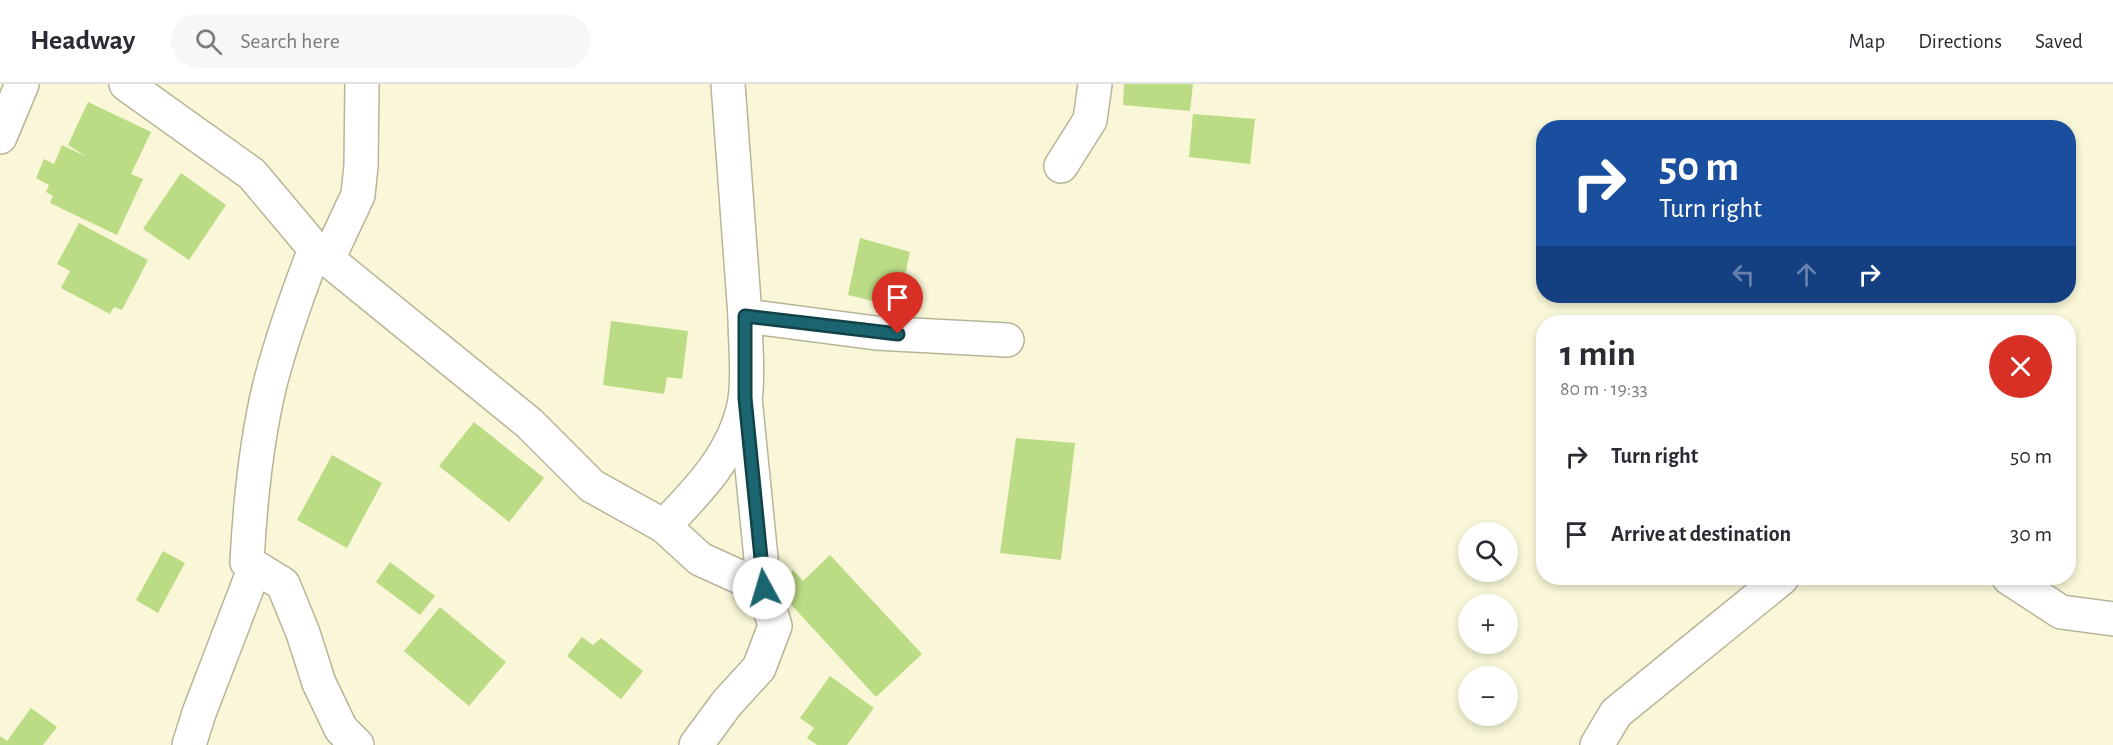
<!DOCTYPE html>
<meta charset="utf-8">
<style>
:root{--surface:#fff;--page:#f7f7f7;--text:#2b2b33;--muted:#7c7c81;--line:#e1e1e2}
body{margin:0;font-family:"Alegreya Sans",sans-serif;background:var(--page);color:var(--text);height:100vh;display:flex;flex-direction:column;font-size:22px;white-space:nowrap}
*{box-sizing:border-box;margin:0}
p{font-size:20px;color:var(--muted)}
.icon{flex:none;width:33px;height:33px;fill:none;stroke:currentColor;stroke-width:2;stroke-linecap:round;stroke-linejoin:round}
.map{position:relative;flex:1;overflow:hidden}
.details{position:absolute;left:1536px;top:231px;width:540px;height:270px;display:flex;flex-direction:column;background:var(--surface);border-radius:24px;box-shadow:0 3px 9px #0003}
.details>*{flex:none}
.banner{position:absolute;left:1536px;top:36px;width:540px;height:183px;border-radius:24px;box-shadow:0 3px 9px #0003;background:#1a4fa0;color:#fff;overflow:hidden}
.buttons{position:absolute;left:1458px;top:438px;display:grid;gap:12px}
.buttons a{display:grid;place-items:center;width:60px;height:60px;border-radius:50%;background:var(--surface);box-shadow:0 3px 9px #0003;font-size:30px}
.pin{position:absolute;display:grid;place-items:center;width:51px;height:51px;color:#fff;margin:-62px -26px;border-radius:50% 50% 50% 0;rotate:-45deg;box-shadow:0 0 6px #0007}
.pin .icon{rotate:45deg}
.me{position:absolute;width:66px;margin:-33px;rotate:354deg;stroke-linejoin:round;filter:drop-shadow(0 0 4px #0008)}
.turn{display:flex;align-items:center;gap:21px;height:126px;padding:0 24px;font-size:27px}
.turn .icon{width:78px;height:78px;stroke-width:2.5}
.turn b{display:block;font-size:42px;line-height:51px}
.lanes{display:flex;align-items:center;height:57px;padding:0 24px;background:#0003;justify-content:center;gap:30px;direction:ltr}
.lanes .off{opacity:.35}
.round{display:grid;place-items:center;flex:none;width:63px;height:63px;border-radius:32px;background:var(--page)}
.overview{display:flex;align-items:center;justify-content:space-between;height:102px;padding:0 24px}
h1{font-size:36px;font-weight:700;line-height:45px}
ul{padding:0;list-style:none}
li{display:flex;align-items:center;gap:18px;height:78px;padding:0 24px}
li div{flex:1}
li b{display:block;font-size:22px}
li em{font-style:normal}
header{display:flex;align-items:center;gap:36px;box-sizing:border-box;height:84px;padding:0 30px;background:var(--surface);border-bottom:2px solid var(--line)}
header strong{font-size:28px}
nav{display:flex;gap:33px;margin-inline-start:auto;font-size:21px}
.search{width:420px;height:54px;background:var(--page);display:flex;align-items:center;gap:15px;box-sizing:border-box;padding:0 21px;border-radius:33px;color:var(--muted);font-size:22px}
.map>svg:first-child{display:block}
.building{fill:#bbdb84}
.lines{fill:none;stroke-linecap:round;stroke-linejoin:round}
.street-casing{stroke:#b7b598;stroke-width:36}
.street{stroke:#fff;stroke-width:33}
.route-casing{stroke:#114248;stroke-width:15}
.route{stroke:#1a656f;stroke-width:10}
</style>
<header>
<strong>Headway</strong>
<div class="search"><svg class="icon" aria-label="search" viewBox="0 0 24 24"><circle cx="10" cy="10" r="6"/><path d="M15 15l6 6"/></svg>Search here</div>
<nav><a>Map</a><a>Directions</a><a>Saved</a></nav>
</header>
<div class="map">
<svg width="2113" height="661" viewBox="0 0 2113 661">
<rect width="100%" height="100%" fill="#f9f7d8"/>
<g class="building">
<path d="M 1124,0 L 1193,0 L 1190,27 L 1123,21 Z"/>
<path d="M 88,18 L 151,48 L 131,90 L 143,95 L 117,151 L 50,119 L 53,112 L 46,108 L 49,101 L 36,94 L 44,75 L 54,80 L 62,61 L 87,73 L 68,61 Z"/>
<path d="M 1193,30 L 1255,35 L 1250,80 L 1189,73 Z"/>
<path d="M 181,89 L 226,121 L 189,176 L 143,145 Z"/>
<path d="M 79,139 L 148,176 L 122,226 L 114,223 L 110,230 L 61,204 L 70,187 L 57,180 Z"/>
<path d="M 860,154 L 910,168 L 898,223 L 848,211 Z"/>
<path d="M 611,237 L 688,247 L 682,295 L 667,293 L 664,310 L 603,301 Z"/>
<path d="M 474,338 L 544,394 L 509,438 L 439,382 Z"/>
<path d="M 1016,354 L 1075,359 L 1061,476 L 1000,469 Z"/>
<path d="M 332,371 L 382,399 L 347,464 L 297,436 Z"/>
<path d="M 163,467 L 185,479 L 158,529 L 136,516 Z"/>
<path d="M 830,471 L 922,570 L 876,613 L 775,503 L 793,486 L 803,497 Z"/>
<path d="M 390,478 L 435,512 L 420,531 L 376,498 Z"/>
<path d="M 440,523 L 506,578 L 469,622 L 404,567 Z"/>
<path d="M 582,553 L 593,561 L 601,554 L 643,587 L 621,615 L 567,572 Z"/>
<path d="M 830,592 L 874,624 L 847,661 L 817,661 L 807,654 L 814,644 L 800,634 Z"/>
<path d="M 31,624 L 57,643 L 43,661 L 0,661 L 0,652 L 7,657 Z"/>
</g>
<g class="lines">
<defs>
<g id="street">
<path d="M 126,0 L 252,90 L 315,165"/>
<path d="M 728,0 L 745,232 L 876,249 L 1007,256"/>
<path d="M 0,53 L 22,0"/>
<path d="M 1061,82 L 1090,36 L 1095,0"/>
<path d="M 328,175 L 358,111 L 361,82 L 362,0"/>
<path d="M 745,232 C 745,259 749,289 745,316 C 736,368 699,406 664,442 L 700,475 L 764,504 L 745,314"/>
<path d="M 2009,494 L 2061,528 L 2113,535"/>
<path d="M 189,661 L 199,629 L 255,483"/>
<path d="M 357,661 L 341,645 L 319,599 L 303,549 L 283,500 L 247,478 C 250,419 256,358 270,300 C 282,254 298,209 315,165 L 529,339 L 592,402 L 664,442"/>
<path d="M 696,661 L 727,619 L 759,584 L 775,542 L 764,504"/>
<path d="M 1597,661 L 1616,629 L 1782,494"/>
</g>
</defs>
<use href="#street" class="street-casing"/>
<use href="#street" class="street"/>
</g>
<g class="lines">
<defs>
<path id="route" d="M 764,504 L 745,314 L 745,232 L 898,250"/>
</defs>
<use href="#route" class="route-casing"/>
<use href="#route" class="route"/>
</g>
</svg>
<div class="buttons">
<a><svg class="icon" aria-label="search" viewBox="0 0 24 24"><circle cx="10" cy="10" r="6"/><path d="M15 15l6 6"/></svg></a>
<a>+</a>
<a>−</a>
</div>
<div class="pin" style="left:898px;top:250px;background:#d93025"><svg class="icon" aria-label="arrive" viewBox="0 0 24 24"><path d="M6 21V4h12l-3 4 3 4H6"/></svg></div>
<svg class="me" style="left:764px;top:504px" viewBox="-20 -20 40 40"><circle r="19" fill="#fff"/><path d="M0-13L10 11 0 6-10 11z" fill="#1a656f"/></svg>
<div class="banner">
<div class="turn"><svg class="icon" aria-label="right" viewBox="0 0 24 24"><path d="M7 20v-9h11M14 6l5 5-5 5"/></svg><div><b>50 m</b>Turn right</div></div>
<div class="lanes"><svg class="icon off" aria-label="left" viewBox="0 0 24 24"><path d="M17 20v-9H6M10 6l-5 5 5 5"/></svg><svg class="icon off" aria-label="ahead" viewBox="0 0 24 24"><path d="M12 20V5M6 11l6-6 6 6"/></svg><svg class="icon" aria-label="right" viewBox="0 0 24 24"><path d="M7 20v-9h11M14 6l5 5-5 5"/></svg></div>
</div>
<section class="details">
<div class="overview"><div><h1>1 min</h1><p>80 m · 19:33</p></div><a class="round" style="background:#d93025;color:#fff"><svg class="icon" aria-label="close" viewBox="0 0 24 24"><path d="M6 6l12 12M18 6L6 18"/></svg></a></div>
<ul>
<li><svg class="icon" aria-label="right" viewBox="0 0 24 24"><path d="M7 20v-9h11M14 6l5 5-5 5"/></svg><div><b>Turn right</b></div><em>50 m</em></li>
<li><svg class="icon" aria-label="arrive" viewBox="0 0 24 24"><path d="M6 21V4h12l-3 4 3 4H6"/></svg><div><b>Arrive at destination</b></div><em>30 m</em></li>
</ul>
</section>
</div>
